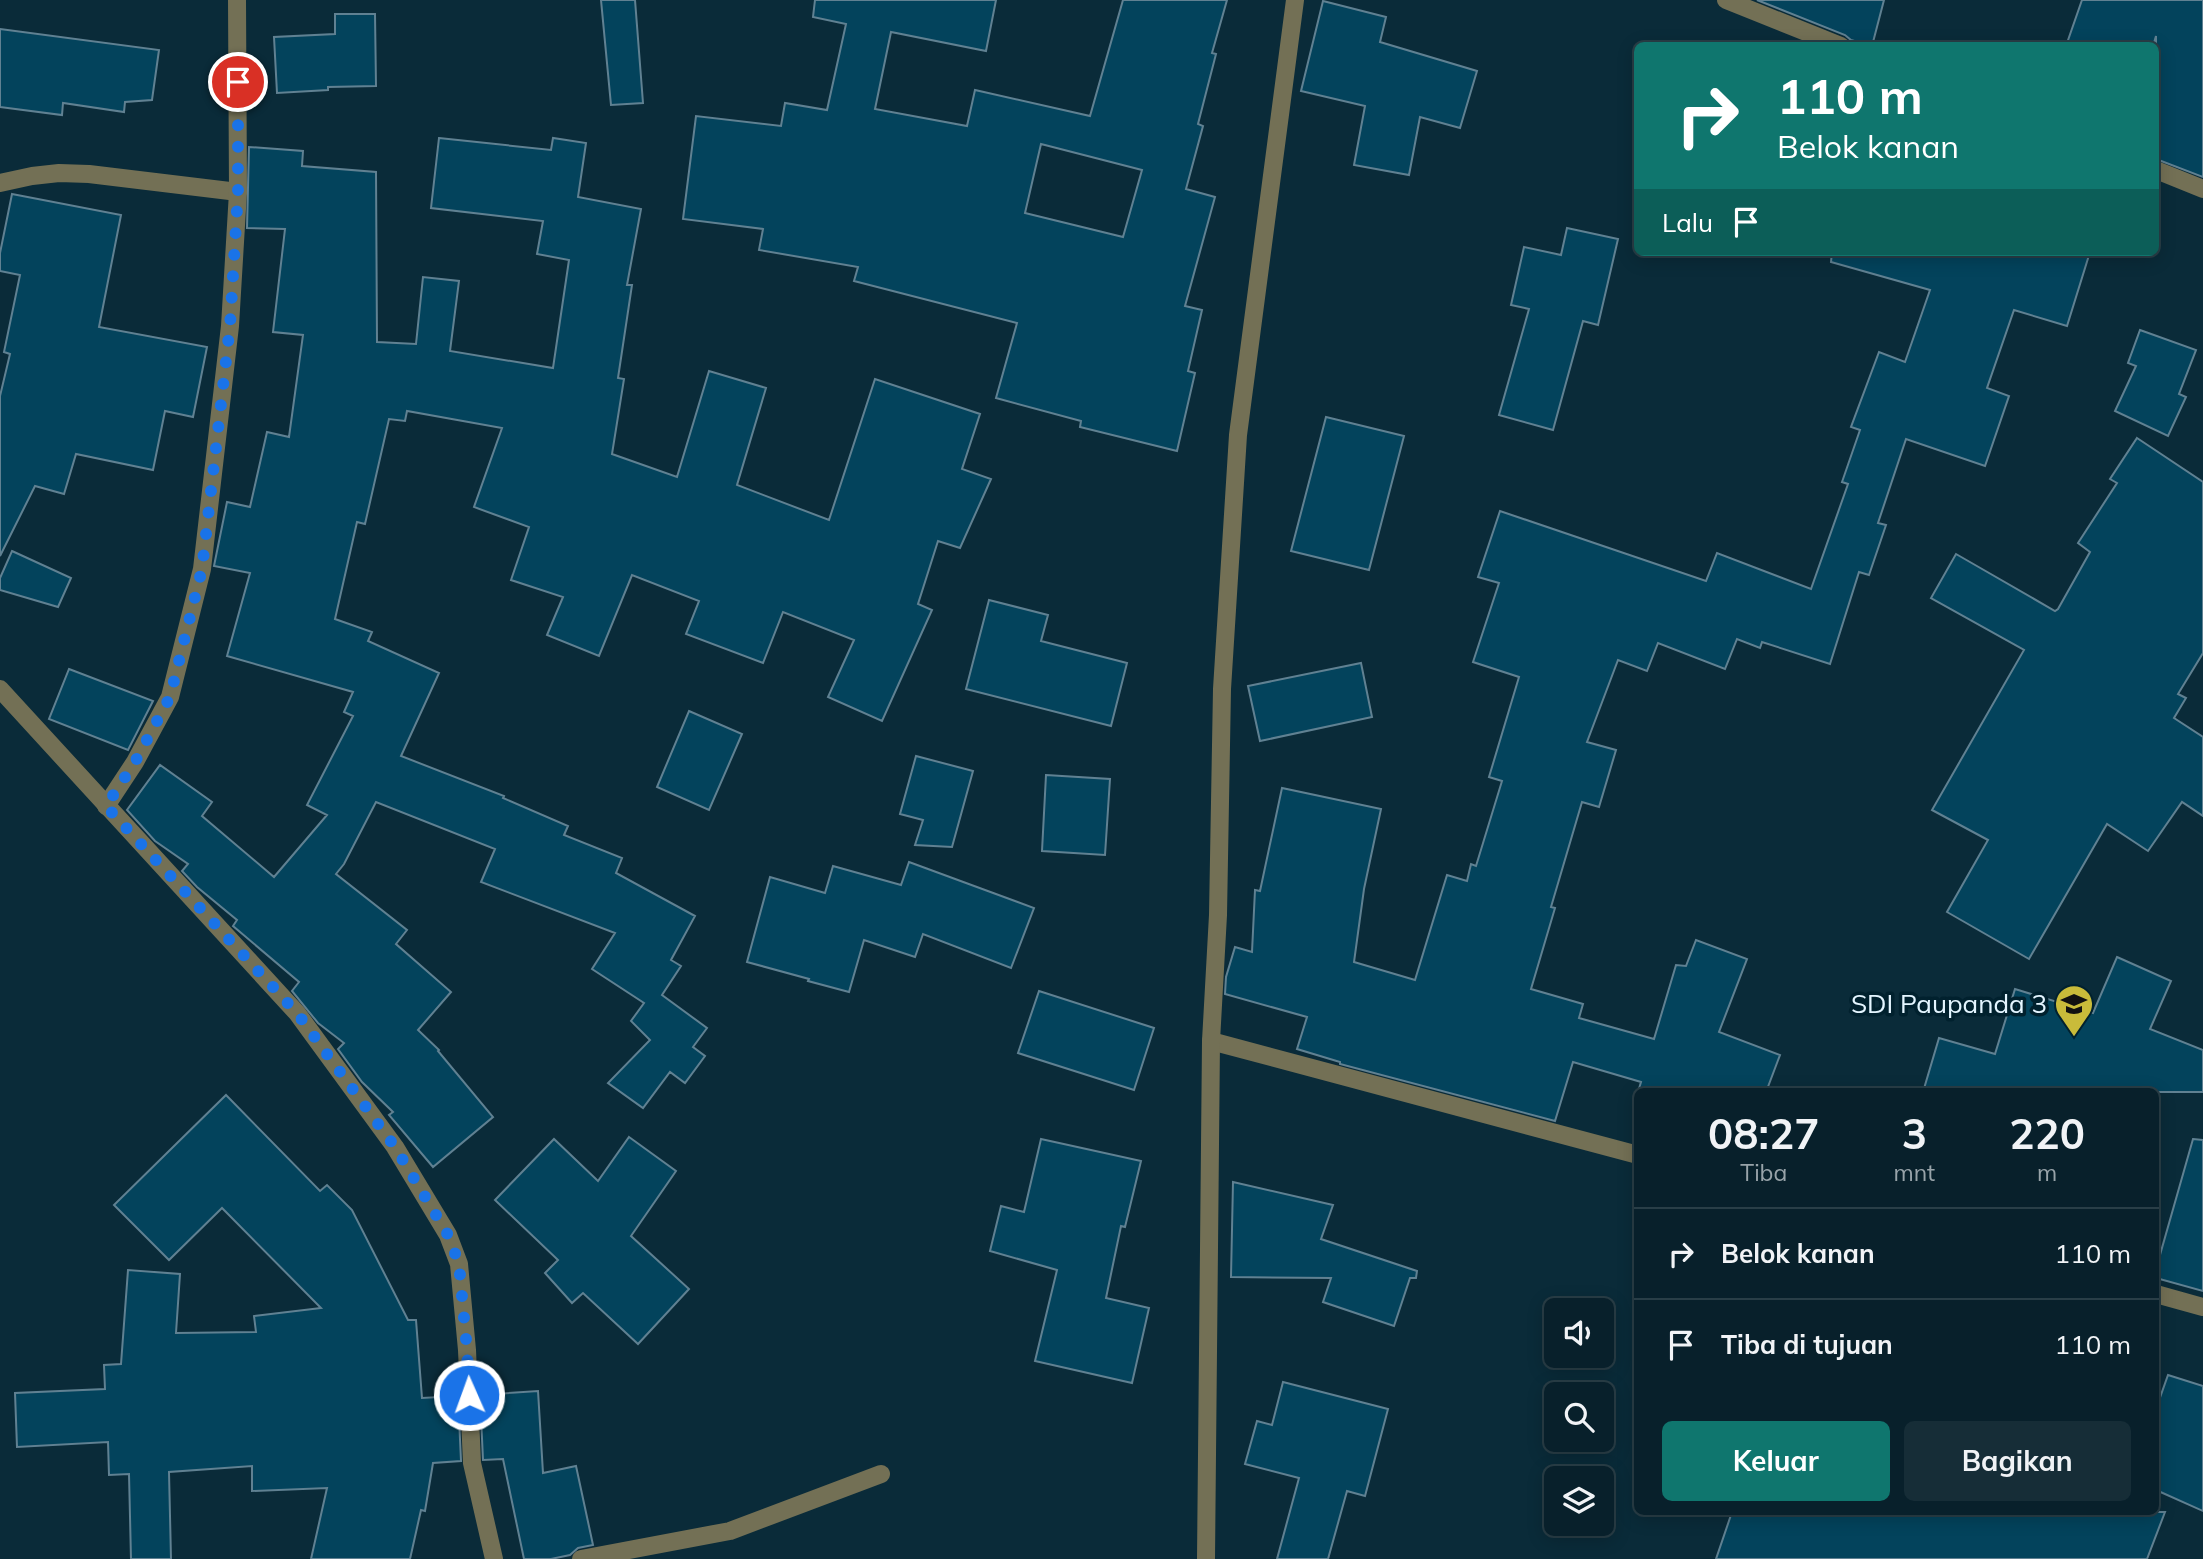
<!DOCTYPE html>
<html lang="id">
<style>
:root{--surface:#08202b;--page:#162d37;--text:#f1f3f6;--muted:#98a3a9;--line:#293e47;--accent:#0f766e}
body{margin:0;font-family:Mulish,sans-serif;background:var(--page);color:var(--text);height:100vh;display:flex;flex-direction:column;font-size:26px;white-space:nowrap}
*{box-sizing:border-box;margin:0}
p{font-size:23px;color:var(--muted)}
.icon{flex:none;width:38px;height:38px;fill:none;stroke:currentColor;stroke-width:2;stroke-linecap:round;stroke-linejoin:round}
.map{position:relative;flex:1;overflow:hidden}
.drawer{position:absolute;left:1634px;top:1088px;width:525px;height:427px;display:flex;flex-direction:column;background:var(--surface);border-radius:10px;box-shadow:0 4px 18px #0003,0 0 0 2px var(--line)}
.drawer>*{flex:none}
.guide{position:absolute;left:1634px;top:42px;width:525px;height:214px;border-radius:10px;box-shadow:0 4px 18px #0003,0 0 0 2px var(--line);background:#0f766e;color:#fff;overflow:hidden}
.tools{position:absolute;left:1544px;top:1298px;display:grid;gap:14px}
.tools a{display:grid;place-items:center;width:70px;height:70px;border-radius:10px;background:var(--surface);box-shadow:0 4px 18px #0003,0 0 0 2px var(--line);font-size:35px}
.pin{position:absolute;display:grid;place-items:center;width:60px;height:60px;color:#fff;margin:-30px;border:4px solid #fff;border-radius:50%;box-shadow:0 2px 7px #0007}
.me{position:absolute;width:77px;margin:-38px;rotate:358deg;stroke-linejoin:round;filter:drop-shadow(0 0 5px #0008)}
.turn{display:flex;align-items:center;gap:24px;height:147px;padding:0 28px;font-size:32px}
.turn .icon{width:91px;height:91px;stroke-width:2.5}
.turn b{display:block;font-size:49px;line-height:60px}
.then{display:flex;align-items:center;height:66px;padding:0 28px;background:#0003;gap:14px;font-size:26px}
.eta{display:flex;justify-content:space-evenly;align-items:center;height:119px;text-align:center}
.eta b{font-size:42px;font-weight:700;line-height:49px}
.button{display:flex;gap:14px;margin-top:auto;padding:14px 28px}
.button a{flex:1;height:80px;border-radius:10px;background:var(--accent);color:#fff;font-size:28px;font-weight:700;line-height:80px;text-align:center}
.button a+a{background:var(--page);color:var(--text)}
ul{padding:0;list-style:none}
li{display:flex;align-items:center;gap:21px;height:91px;padding:0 28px;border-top:2px solid var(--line)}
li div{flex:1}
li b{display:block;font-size:26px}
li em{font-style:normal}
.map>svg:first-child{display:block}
.building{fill:#03435c;stroke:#608192;stroke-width:2;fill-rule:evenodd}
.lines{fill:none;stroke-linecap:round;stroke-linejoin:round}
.minor{stroke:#737055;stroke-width:18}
.route{stroke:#1a73e8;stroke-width:12;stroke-dasharray:0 21.6}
.labels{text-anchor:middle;stroke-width:7;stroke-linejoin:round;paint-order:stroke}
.poi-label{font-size:26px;fill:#e4f5ff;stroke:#01212e;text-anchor:end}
</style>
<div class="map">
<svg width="2203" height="1559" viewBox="0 0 2203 1559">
<rect width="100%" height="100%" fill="#0a2b39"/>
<g class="building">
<path d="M 601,0 L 635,0 L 643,103 L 611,105 Z"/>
<path d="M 815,0 L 996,0 L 986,51 L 891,32 L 875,109 L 967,126 L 975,90 L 1090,116 L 1123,0 L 1227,0 L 1212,53 L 1216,54 L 1198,124 L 1203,126 L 1186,189 L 1215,197 L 1185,306 L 1202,310 L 1188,371 L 1195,373 L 1177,451 L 1080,427 L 1081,421 L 996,398 L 1017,323 L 854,281 L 858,267 L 759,250 L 763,229 L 683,219 L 696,116 L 781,126 L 785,103 L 827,110 L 846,24 L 813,17 ZM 1041,144 L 1142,170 L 1123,237 L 1025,213 Z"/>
<path d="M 1757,0 L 1884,0 L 1872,46 L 1851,40 L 1845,35 Z"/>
<path d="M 2082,0 L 2203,0 L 2203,177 L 2156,159 L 2156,36 L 2153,46 L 2066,46 Z"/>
<path d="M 1323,1 L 1386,17 L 1380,42 L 1477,71 L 1460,128 L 1420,117 L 1409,175 L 1354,165 L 1365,106 L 1301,91 Z"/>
<path d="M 335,14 L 375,14 L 376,86 L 328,87 L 328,90 L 277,93 L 274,37 L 335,34 Z"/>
<path d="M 0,29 L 159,50 L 152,100 L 125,102 L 124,112 L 63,103 L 62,115 L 0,107 Z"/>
<path d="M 439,138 L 551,150 L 553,138 L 586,143 L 578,197 L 641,209 L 627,285 L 632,285 L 618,378 L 624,379 L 612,454 L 677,477 L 709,371 L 766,388 L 737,485 L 829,520 L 875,379 L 980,414 L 962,469 L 991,479 L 960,548 L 938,541 L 918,604 L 932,610 L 882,721 L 828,697 L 854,640 L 783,612 L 763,663 L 686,634 L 699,601 L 632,575 L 599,656 L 547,635 L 563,597 L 511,580 L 529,527 L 474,507 L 502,428 L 407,411 L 405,421 L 389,419 L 365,524 L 357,522 L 335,619 L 372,632 L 368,641 L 439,673 L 401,756 L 504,796 L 503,798 L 568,826 L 564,835 L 622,858 L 616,873 L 695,916 L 671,960 L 681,966 L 662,995 L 707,1028 L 693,1047 L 705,1056 L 685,1083 L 670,1072 L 643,1108 L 608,1083 L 650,1040 L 631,1021 L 644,1003 L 592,969 L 615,933 L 481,882 L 495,849 L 376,802 L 344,864 L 336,874 L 407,930 L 396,944 L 451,992 L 418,1030 L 439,1050 L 438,1051 L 493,1117 L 433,1167 L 389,1115 L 393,1112 L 362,1082 L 338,1049 L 344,1043 L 318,1023 L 292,991 L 299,982 L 233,926 L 237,920 L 197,887 L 182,871 L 188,864 L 155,841 L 127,810 L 160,765 L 212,802 L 202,816 L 274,877 L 327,815 L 307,805 L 353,716 L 344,712 L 353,692 L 227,656 L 250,573 L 214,566 L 227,502 L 250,507 L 267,432 L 289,437 L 303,335 L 273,332 L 285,229 L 247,228 L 249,147 L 303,151 L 302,166 L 376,172 L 377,342 L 416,344 L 423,277 L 459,281 L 450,351 L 553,368 L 569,260 L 537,254 L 543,221 L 431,208 Z"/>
<path d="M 12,194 L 121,215 L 99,327 L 207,347 L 193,417 L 165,411 L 153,470 L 76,454 L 64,494 L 35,486 L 0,556 L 0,396 L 10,354 L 4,352 L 20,275 L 0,271 L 0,253 Z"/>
<path d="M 1567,228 L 1618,239 L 1598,325 L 1583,321 L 1553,430 L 1499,415 L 1529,309 L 1511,305 L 1524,247 L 1561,255 Z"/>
<path d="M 1832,252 L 2090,252 L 2067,326 L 2014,310 L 1987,388 L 2009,396 L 1985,466 L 1906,439 L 1878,523 L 1886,525 L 1869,575 L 1859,572 L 1830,664 L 1762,642 L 1760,648 L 1737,639 L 1725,669 L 1658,643 L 1647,671 L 1618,660 L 1587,742 L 1616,750 L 1599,807 L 1582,802 L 1551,907 L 1555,908 L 1531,989 L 1583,1004 L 1579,1018 L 1654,1039 L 1676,965 L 1686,966 L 1696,940 L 1747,959 L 1719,1032 L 1780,1055 L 1766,1092 L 1638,1092 L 1641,1082 L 1573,1062 L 1555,1121 L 1340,1064 L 1340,1062 L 1297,1049 L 1307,1017 L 1225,994 L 1226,977 L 1235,947 L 1252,952 L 1255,890 L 1260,891 L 1282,788 L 1381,809 L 1364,889 L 1354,962 L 1415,980 L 1447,875 L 1467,881 L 1471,864 L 1476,866 L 1502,781 L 1489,777 L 1519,677 L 1473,662 L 1499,583 L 1478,577 L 1500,511 L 1706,581 L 1717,553 L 1811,589 L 1848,484 L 1842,482 L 1860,430 L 1851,427 L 1879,352 L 1905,362 L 1930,290 L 1831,262 Z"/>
<path d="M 2140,330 L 2196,350 L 2179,394 L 2186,397 L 2168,436 L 2115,411 L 2136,366 L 2128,363 Z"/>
<path d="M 1326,417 L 1404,436 L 1369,570 L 1291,551 Z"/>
<path d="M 2137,438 L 2203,482 L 2203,653 L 2178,694 L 2186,698 L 2174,718 L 2203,737 L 2203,816 L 2182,802 L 2148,851 L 2107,824 L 2029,959 L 1947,912 L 1988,840 L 1932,810 L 2024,650 L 1931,598 L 1956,554 L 2055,611 L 2058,609 L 2090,552 L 2078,543 L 2117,483 L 2110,479 Z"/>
<path d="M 12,551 L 71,578 L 58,607 L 0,590 L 0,578 Z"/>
<path d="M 989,600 L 1048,615 L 1041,641 L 1127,663 L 1111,726 L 966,689 Z"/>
<path d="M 1361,663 L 1372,717 L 1260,741 L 1248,686 Z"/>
<path d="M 69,669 L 153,701 L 128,750 L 49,719 Z"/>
<path d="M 689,711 L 742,734 L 709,810 L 657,787 Z"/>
<path d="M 916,756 L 973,771 L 952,847 L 915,845 L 923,820 L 900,814 Z"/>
<path d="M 1046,775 L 1110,779 L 1105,855 L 1042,851 Z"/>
<path d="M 909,862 L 1034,908 L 1011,968 L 923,934 L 915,957 L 864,940 L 849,992 L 808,981 L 809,979 L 747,962 L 770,877 L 825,893 L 833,866 L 901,885 Z"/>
<path d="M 2117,957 L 2171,981 L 2150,1029 L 2203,1050 L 2203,1092 L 1923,1092 L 1939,1038 L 1995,1054 L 2015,989 L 2093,1013 Z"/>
<path d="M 1039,991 L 1154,1028 L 1134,1090 L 1018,1053 Z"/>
<path d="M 226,1095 L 320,1191 L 327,1185 L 352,1210 L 408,1320 L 416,1320 L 422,1398 L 458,1396 L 461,1461 L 433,1463 L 425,1511 L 421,1510 L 410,1559 L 311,1559 L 327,1488 L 252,1491 L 252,1466 L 169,1472 L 171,1559 L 131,1559 L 129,1474 L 109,1475 L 108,1442 L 17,1447 L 15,1393 L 105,1389 L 104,1365 L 121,1364 L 128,1270 L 180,1274 L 176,1333 L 256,1332 L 254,1316 L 321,1308 L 222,1208 L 169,1260 L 114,1205 Z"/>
<path d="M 629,1137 L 676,1171 L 631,1236 L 689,1289 L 638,1344 L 583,1293 L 572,1303 L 545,1273 L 558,1260 L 495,1200 L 554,1139 L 598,1181 Z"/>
<path d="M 1041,1139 L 1141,1161 L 1125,1227 L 1121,1226 L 1106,1298 L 1149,1308 L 1132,1383 L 1035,1361 L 1057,1270 L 990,1251 L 1001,1206 L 1024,1212 Z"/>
<path d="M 2193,1139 L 2203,1140 L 2203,1291 L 2156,1278 L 2156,1269 Z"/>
<path d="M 1233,1182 L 1333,1205 L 1321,1239 L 1417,1271 L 1416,1278 L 1410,1278 L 1394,1326 L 1323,1302 L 1331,1278 L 1231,1277 Z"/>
<path d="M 2168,1375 L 2203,1386 L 2203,1511 L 2156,1490 L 2156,1409 Z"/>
<path d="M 1283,1382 L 1388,1409 L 1365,1496 L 1347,1491 L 1328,1559 L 1277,1559 L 1299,1478 L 1245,1464 L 1257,1421 L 1272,1425 Z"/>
<path d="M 538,1391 L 543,1473 L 576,1466 L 593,1545 L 578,1548 L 570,1555 L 551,1559 L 524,1559 L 503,1459 L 483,1460 L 480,1395 Z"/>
<path d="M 1732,1512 L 2165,1512 L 2147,1559 L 1716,1559 Z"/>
</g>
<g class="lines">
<g class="minor">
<path d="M 1726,0 L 1841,46"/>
<path d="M 2156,170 L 2203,189"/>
<path d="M 0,183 L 32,176 L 59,173 L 89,174 L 238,192"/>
<path d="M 0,689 L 297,1013 L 395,1147 L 448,1235 L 459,1264 L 467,1350 L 472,1463 L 494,1559"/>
<path d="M 106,806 L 135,762 L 170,697 L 202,569 L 230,326 L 238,192 L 237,0"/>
<path d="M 1211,1041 L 1638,1155"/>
<path d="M 2156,1294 L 2203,1307"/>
<path d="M 581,1559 L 730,1531 L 881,1474"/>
<path d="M 1206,1559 L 1211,1041 L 1218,915 L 1222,689 L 1238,435 L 1295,0"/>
</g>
</g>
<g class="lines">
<path class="route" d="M 238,82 L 238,192 L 230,326 L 202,569 L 170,697 L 135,762 L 106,806 L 297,1013 L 395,1147 L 448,1235 L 459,1264 L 467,1350 L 469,1395"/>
</g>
<defs>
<symbol id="school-pin" viewBox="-11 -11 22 30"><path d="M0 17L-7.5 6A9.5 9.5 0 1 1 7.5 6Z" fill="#c9bb3a" stroke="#01212e"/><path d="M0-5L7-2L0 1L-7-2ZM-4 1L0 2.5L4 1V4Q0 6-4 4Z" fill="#111"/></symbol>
</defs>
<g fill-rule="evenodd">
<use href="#school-pin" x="2052" y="982" width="44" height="60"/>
</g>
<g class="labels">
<g class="poi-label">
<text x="2047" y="1013">SDI Paupanda 3</text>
</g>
</g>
</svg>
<div class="tools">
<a><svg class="icon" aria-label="sound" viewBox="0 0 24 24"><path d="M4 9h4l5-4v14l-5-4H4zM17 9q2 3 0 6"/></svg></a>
<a><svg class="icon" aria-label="search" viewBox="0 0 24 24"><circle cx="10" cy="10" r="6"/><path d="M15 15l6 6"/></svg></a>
<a><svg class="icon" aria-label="layers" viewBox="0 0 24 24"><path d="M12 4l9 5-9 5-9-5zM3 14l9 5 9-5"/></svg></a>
</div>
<div class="pin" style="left:238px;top:82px;background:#d93025"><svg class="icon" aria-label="arrive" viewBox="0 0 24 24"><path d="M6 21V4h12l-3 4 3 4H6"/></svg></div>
<svg class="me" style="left:469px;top:1395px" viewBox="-20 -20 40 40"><circle r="17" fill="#1a73e8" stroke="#fff" stroke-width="3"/><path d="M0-11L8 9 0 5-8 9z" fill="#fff"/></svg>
<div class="guide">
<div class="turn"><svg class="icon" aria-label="right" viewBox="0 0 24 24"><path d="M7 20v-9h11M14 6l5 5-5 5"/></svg><div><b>110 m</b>Belok kanan</div></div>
<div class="then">Lalu<svg class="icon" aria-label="arrive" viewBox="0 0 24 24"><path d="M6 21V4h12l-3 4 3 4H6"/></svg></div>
</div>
<section class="drawer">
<div class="eta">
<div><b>08:27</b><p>Tiba</p></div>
<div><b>3</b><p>mnt</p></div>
<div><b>220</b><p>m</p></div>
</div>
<ul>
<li><svg class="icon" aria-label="right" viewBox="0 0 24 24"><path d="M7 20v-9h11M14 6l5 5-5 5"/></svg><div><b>Belok kanan</b></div><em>110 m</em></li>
<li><svg class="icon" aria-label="arrive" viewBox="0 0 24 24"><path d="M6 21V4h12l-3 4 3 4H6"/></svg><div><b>Tiba di tujuan</b></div><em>110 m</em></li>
</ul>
<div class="button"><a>Keluar</a><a>Bagikan</a></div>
</section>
</div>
